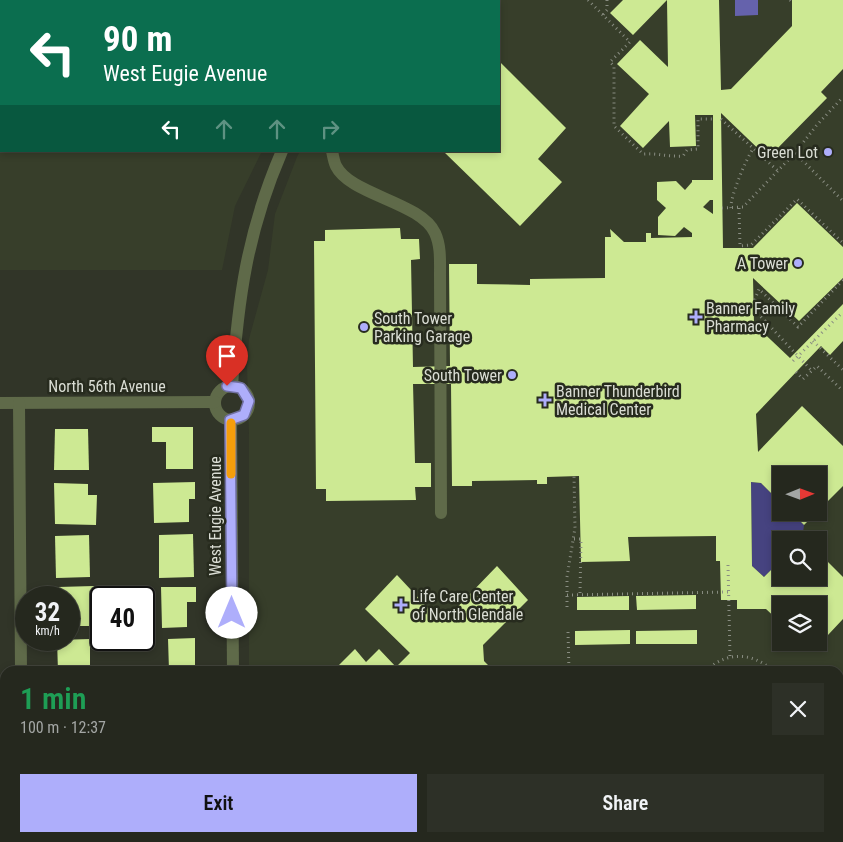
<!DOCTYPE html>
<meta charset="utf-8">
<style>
:root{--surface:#25281e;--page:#2d3027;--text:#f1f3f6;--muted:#a3a6a4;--line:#42443c;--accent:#aeaefb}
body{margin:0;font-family:"Roboto Condensed",sans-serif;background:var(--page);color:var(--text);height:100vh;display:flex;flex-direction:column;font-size:19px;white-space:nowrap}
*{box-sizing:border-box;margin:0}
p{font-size:16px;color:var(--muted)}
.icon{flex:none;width:28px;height:28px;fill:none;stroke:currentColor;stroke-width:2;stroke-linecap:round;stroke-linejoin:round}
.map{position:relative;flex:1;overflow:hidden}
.details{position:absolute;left:0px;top:666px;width:844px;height:176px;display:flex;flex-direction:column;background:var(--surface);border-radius:15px 15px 0 0;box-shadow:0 2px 8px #0003,0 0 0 1px var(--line)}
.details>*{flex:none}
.guide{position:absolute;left:0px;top:0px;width:500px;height:152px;box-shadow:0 2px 8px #0003,0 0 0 1px var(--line);background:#0b6e4f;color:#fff;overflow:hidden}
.needle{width:32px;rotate:89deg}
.fabs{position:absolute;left:772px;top:466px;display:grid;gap:10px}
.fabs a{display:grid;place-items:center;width:55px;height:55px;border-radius:0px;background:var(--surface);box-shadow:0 2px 8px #0003,0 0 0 1px var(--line);font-size:25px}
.speed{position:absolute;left:15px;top:586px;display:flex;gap:10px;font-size:25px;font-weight:700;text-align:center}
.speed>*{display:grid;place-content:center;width:65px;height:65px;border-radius:50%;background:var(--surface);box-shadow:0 2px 8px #0003,0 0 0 1px var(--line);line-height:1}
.speed small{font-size:12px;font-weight:400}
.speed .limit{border:2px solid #111;border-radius:8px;background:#fff;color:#111}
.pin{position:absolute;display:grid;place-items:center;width:42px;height:42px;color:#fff;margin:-51px -21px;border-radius:50% 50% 50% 0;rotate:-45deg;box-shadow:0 0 5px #0007}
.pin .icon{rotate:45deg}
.me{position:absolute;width:55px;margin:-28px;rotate:0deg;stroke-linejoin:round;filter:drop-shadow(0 0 4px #0008)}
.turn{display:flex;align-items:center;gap:18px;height:105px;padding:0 20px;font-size:22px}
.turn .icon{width:65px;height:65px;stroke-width:2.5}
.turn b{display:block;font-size:35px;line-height:42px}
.lanes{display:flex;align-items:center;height:48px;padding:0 20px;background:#0003;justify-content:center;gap:25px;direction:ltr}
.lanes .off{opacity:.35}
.round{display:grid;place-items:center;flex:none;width:52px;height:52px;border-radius:0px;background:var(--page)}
.overview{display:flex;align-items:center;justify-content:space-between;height:85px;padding:0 20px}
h1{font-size:30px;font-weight:600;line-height:38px;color:#1e9e55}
.cta{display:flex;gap:10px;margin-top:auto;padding:10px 20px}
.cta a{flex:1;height:58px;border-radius:0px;background:var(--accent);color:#111;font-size:20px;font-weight:600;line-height:58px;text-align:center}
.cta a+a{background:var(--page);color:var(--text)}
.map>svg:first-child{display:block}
.built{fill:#373e2a;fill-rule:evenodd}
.green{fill:#464380}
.water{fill:#6562ac}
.building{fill:#cde993;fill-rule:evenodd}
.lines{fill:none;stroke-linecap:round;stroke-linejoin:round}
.path{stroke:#898d82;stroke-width:3;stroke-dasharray:1 4;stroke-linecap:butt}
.minor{stroke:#5f6a49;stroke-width:12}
.route-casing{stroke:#7171a3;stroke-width:12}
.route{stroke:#aeaefb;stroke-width:9}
.slow{stroke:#f59e0b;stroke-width:9}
.poi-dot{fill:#aeaefb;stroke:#272b1e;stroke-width:2}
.labels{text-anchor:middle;stroke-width:5;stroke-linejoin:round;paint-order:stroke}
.poi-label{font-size:16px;fill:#daddd4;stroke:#272b1e;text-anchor:start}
.street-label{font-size:16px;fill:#daddd4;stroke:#272b1e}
</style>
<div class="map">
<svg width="843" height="842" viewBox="0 0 843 842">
<rect width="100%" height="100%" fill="#313528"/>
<g class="built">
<path d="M 0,0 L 356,0 L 1,1 L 1,151 L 262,151 L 235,206 L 222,270 L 0,270 Z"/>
<path d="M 399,0 L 843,0 L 843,842 L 248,842 L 248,838 L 839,838 L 839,671 L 249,671 L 249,434 L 247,366 L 249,339 L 268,270 L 275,214 L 297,157 L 300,151 L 499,151 L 499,1 ZM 781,475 L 819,475 L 819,512 L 781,512 ZM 781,540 L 819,540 L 819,578 L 781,578 ZM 781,605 L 819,605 L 819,642 L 781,642 Z"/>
</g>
<path class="green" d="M 751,482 L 761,483 L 781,503 L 781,512 L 791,513 L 804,525 L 802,540 L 781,540 L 781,560 L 764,577 L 752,566 Z"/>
<path class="water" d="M 735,0 L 758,0 L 758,15 L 735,16 Z"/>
<g class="building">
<path d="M 623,0 L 719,0 L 721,90 L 731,89 L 792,26 L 792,0 L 843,0 L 843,69 L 821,92 L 827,98 L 768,158 L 721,113 L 723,248 L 753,248 L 797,203 L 843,247 L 843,278 L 799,321 L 753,278 L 754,324 L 790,358 L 843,304 L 843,341 L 830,355 L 821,346 L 756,414 L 758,452 L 802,406 L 843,446 L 843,486 L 819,510 L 819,475 L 781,475 L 781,503 L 761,483 L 751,482 L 752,566 L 764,577 L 781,560 L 781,578 L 819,578 L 819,553 L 843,577 L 843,619 L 812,652 L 802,642 L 819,642 L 819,605 L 781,605 L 781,623 L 766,609 L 737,609 L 737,600 L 721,600 L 720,561 L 716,561 L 716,536 L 628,537 L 630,561 L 581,562 L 579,476 L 547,477 L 547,484 L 537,484 L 537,480 L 472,481 L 472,486 L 452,486 L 451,384 L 413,384 L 415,463 L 431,463 L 431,487 L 415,487 L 416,500 L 326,501 L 326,489 L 316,489 L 314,241 L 325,241 L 325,230 L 400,228 L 401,239 L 419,239 L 420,259 L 411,260 L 413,367 L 450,366 L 449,264 L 477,264 L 477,284 L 530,285 L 530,279 L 605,278 L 605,237 L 611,237 L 610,229 L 624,242 L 646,242 L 646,233 L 651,233 L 651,238 L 692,237 L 692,233 L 684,227 L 675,236 L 658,235 L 658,217 L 666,208 L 657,200 L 657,182 L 676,181 L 685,190 L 692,182 L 692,180 L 713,180 L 713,115 L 695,115 L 696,146 L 670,147 L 669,121 L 643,148 L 620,126 L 649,94 L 617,64 L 640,40 L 668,67 L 667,0 L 633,35 L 610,13 ZM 710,200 L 713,200 L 713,214 L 703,207 Z"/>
<path d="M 499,61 L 566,128 L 538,159 L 562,182 L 520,226 L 443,151 L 499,151 Z"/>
<path d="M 152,427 L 193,427 L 193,469 L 166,469 L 166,442 L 152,442 Z"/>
<path d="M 55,429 L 88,429 L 89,470 L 54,470 Z"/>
<path d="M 195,482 L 195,499 L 189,499 L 189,522 L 154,523 L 153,483 Z"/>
<path d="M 54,483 L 88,484 L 88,495 L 97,495 L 96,525 L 55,524 Z"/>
<path d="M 791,512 L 817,512 L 804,525 Z"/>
<path d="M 193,534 L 194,577 L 159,578 L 159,535 Z"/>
<path d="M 89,535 L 90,577 L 56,578 L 55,536 Z"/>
<path d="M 497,566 L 528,600 L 483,645 L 484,661 L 494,671 L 343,671 L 338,666 L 355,649 L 366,662 L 379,649 L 396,667 L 410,653 L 365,609 L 397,575 L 442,623 Z"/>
<path d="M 94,586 L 95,626 L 69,626 L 69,598 L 58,598 L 58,587 Z"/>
<path d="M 161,587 L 196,587 L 196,602 L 187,602 L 187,627 L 162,628 Z"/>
<path d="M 696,595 L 696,609 L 637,610 L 636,596 Z"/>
<path d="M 629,596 L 629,610 L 577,610 L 577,597 Z"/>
<path d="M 630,630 L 630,644 L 575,645 L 575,631 Z"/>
<path d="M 697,630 L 697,644 L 636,644 L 636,631 Z"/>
<path d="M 195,638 L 195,671 L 169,671 L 168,639 Z"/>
<path d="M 90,639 L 90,671 L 58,671 L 57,640 Z"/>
<path d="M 839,767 L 843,767 L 843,842 L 589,842 L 589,838 L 839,838 Z"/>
</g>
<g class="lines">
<g class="path">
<path d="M 588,0 L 603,15"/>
<path d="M 607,0 L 607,10 L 603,15 L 630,42 L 610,62 L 614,66 L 614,126 L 643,154 C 657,153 668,157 683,156 L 687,150 L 698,149 L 698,119 L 713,119"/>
<path d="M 790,0 L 792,2"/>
<path d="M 721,119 L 778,171"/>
<path d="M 795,153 L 843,201"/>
<path d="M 722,208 L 743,207 L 795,153 L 816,126 L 843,97"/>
<path d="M 731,208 C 730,197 746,159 753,149"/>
<path d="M 739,208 L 740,246 L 751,245 L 797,199 L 843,243"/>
<path d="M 765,321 L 756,312 L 755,299 L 759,289 L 798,327 L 843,280"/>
<path d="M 758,328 L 765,321 L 812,371"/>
<path d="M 813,341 L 843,370"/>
<path d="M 793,361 L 843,312"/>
<path d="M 796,372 L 803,379 L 817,366 L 843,391"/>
<path d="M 574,539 L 581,539 L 580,594"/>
<path d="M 728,565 L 730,657"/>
<path d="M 567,595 L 728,592"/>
<path d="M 567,607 L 567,577 L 575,528 L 574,476"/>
<path d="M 568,632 L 569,671"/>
<path d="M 706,671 C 726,651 753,652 773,671"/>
<path d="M 839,689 L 843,688"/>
<path d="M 577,838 L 577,842"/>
</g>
<g class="minor">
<path d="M 377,1 L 378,0"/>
<path d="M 332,151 C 333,156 334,162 336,166 C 350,195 421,202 435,233 C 441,246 440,261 440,275 L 441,513"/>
<circle cx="232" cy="403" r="17"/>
<path d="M 232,386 C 238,299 247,232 282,151"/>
<path d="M 0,403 L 215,402"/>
<path d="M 19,403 L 21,671"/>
<path d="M 231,420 L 233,671"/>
<path d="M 23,838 L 23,842"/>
<path d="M 235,838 L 235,842"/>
</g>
</g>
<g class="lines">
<defs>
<path id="route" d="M 227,386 L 241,388 L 249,401 L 244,415 L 230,420 L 232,613"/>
</defs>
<use href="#route" class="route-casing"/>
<use href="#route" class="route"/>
<path class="slow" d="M 231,423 L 231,474"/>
</g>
<g class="poi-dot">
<circle cx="828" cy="152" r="5"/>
<circle cx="798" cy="263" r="5"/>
<path d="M693.5 309.5h5v5h5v5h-5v5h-5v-5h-5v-5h5z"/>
<circle cx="364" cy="327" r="5"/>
<circle cx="512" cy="375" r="5"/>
<path d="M542.5 392.5h5v5h5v5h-5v5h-5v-5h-5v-5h5z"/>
<path d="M398.5 597.5h5v5h5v5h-5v5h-5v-5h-5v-5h5z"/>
</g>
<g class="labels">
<g class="poi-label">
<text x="818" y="158" text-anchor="end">Green Lot</text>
<text x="788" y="269" text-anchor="end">A Tower</text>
<text x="706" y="314">Banner Family<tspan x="706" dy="18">Pharmacy</tspan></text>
<text x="374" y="324">South Tower<tspan x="374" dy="18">Parking Garage</tspan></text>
<text x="502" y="381" text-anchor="end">South Tower</text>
<text x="556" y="397">Banner Thunderbird<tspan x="556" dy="18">Medical Center</tspan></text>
<text x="412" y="602">Life Care Center<tspan x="412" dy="18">of North Glendale</tspan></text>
</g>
<g class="street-label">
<text x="107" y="392">North 56th Avenue</text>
<text transform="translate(215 516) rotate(-90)" y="6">West Eugie Avenue</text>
</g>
</g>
</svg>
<div class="fabs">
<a><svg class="needle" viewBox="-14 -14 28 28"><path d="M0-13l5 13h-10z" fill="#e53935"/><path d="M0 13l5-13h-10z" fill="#a3a6a4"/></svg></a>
<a><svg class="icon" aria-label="search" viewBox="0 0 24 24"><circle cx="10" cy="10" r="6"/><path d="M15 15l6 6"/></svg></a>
<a><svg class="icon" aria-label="layers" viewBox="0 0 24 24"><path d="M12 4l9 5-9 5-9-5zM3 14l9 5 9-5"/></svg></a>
</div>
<div class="speed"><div>32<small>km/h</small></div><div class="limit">40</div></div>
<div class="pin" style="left:227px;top:386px;background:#d93025"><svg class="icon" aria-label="arrive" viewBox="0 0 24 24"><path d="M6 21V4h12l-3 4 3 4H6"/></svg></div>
<svg class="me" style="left:232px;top:613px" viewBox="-20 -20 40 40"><circle r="19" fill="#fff"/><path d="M0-13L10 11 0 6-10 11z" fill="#aeaefb"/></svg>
<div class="guide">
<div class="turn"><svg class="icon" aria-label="left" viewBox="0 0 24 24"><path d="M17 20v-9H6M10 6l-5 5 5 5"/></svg><div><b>90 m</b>West Eugie Avenue</div></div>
<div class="lanes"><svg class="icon" aria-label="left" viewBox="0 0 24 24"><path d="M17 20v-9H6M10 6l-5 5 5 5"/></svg><svg class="icon off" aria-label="ahead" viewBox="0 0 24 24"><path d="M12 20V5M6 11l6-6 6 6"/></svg><svg class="icon off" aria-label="ahead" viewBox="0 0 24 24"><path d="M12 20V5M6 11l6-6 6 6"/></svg><svg class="icon off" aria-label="right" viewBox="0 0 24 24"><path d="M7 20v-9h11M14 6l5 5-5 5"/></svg></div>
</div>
<section class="details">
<div class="overview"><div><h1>1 min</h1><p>100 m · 12:37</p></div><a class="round"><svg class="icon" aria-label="close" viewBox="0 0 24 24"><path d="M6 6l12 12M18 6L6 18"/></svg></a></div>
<div class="cta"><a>Exit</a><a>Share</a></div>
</section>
</div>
